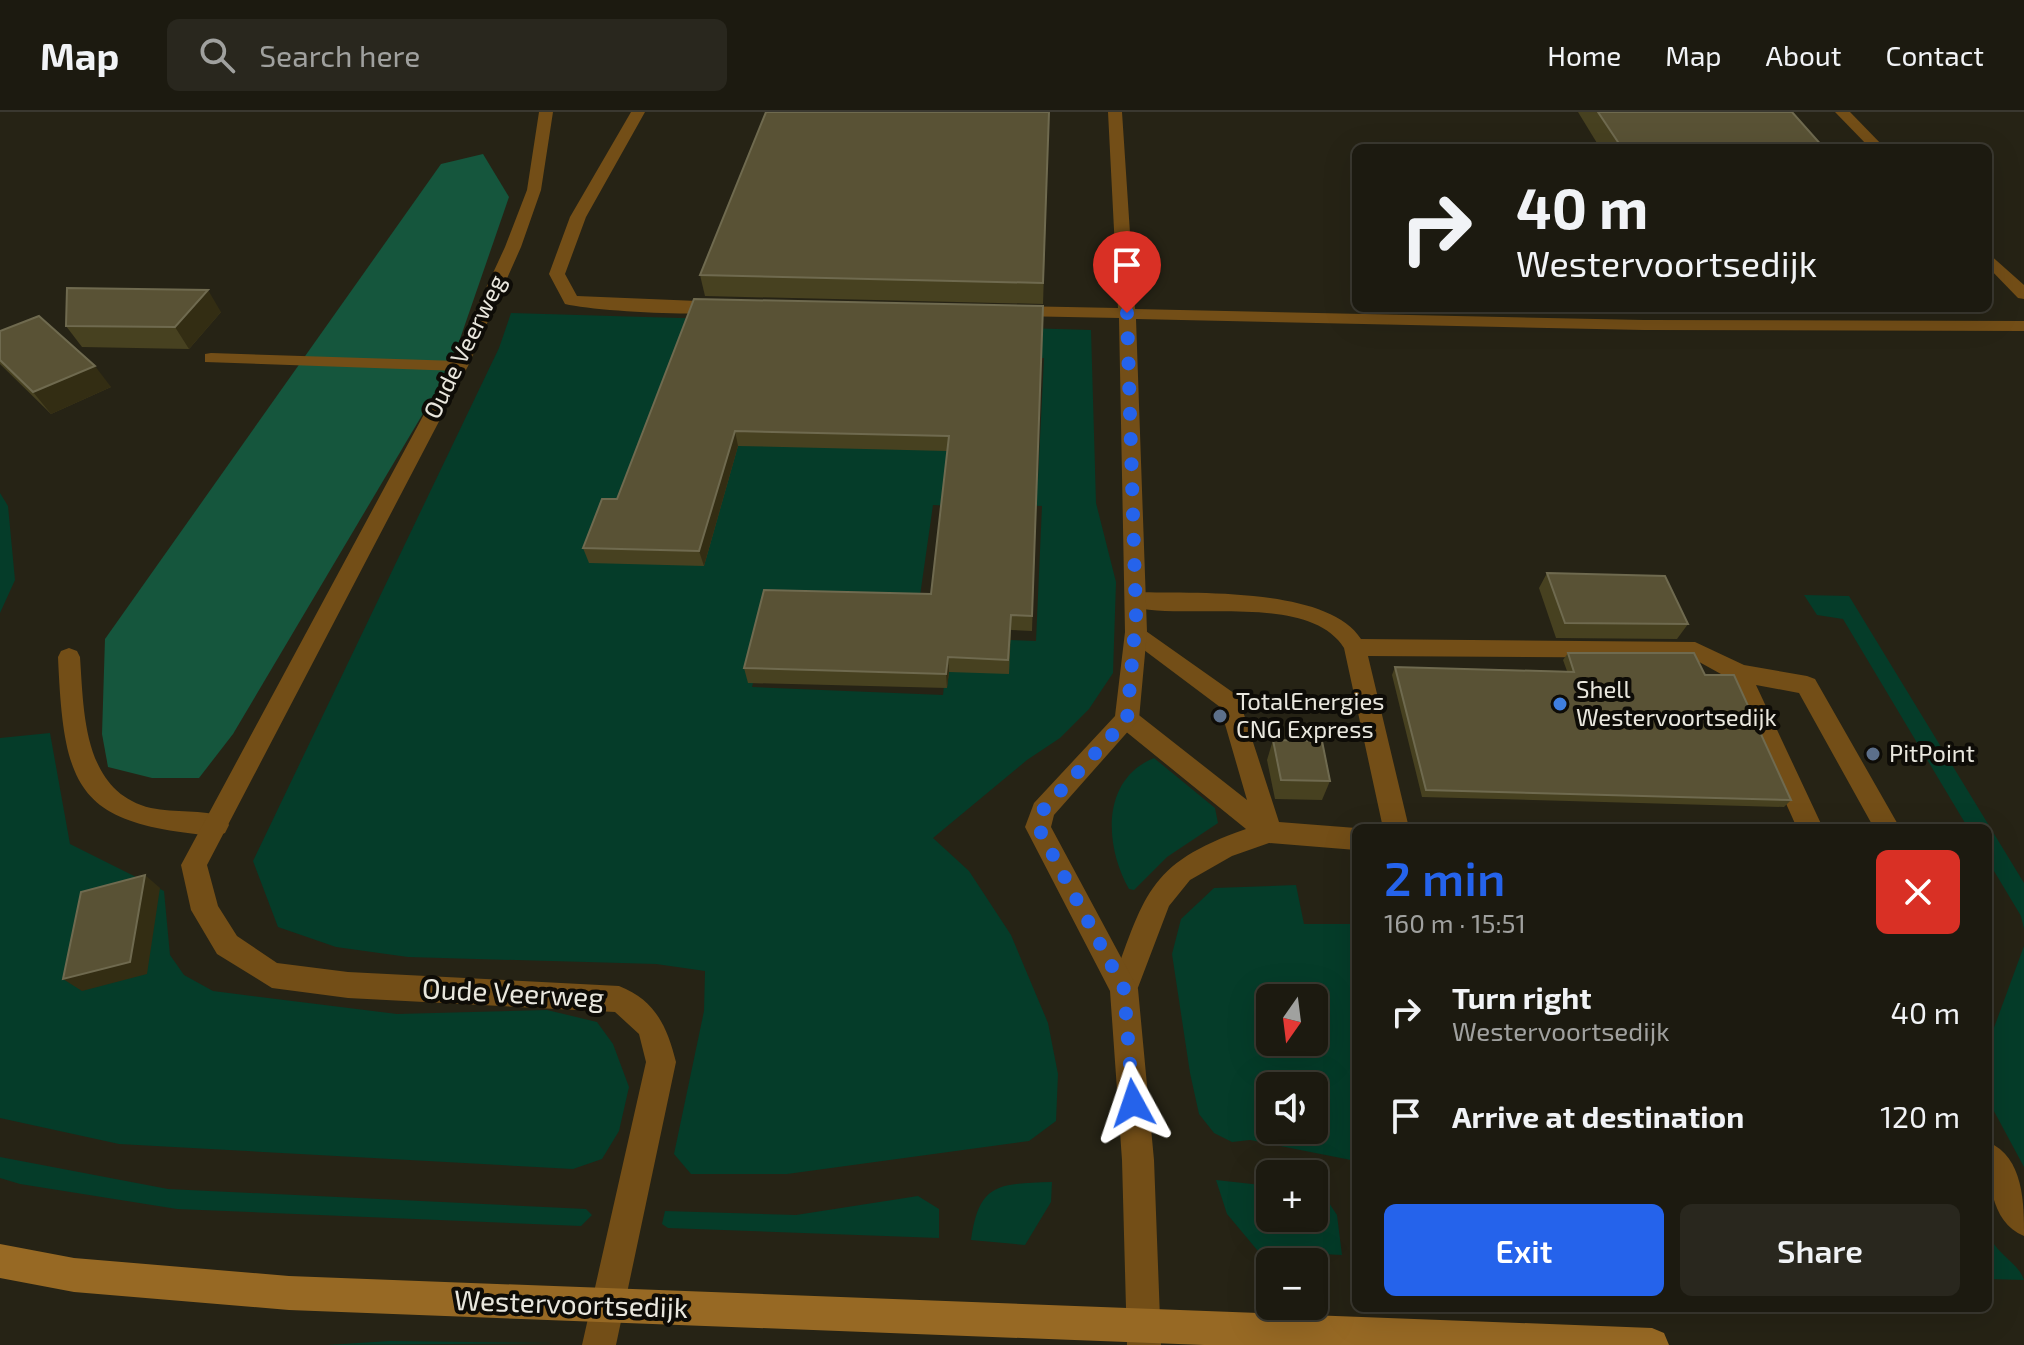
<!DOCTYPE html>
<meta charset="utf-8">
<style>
:root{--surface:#1c1a10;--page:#29271e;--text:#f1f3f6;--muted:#a0a19f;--line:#3a3830;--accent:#2563eb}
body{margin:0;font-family:"Exo 2",sans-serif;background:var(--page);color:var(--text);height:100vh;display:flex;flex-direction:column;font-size:30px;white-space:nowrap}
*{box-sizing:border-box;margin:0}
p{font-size:26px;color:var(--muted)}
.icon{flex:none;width:44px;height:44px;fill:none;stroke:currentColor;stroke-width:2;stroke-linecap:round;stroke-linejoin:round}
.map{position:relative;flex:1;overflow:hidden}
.details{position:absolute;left:1352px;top:712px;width:640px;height:488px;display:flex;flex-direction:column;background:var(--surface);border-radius:12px;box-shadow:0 8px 32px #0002,0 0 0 2px var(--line)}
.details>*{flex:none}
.guide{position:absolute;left:1352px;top:32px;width:640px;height:168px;border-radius:12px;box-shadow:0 8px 32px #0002,0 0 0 2px var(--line);background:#1c1a10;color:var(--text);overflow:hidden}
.needle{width:52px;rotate:194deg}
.fabs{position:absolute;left:1256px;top:872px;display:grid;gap:16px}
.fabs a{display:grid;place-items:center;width:72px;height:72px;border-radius:12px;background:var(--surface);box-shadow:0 8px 32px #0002,0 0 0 2px var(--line);font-size:40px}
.pin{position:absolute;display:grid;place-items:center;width:68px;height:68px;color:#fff;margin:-82px -34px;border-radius:50% 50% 50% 0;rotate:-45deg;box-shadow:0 0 8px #0007}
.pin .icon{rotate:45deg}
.me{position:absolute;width:88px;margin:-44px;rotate:355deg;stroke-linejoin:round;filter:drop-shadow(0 0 6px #0008)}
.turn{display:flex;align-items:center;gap:28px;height:168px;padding:0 32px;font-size:36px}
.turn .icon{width:104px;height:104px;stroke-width:2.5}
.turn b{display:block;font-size:56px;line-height:68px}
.round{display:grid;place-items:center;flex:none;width:84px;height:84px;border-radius:12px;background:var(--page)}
.head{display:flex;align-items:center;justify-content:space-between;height:136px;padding:0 32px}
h1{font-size:48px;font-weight:600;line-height:60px;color:var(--accent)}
.primary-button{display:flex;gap:16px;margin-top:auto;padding:16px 32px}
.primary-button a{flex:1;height:92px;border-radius:12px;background:var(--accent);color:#fff;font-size:32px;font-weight:600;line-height:92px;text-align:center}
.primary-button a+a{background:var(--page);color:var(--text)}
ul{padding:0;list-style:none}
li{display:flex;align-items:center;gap:24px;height:104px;padding:0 32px}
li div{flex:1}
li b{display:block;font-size:30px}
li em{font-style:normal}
header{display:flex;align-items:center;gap:48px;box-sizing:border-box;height:112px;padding:0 40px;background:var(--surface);border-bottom:2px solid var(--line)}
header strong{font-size:38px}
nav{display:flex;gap:44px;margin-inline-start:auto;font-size:28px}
.search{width:560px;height:72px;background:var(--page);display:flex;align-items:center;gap:20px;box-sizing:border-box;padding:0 28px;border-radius:12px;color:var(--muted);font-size:30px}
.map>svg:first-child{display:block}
.green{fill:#053c29;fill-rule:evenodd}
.forest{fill:#15563d}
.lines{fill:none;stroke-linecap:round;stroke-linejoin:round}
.lane{fill:#734e17;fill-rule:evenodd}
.street{fill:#734e17;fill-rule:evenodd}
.secondary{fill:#976924;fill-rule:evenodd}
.wall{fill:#474120}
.shaded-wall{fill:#332d13}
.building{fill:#595235;stroke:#6f6a4f;stroke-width:2}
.route{stroke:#2563eb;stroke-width:14;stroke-dasharray:0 25.2}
.shop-dot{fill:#3f7fe0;stroke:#0e0c07;stroke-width:3}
.service-dot{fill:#5c6f8a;stroke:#0e0c07;stroke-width:3}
.labels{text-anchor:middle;stroke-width:8;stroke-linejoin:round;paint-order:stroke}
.street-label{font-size:24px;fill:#e9e7de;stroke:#0e0c07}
.poi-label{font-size:24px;fill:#e9e7de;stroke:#0e0c07;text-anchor:start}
.near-street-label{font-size:28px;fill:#e9e7de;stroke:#0e0c07}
</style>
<header>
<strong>Map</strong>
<div class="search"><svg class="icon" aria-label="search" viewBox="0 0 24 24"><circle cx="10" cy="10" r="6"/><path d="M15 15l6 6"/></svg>Search here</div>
<nav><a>Home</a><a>Map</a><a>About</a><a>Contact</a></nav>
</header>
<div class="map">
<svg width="2024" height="1233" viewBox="0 0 2024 1233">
<rect width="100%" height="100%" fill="#262315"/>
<g class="green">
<path d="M 511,201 L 1091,218 L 1096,391 L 1116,470 L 1113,561 L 1089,597 L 1060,626 L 1027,648 L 933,726 L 969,759 L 1011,823 L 1048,911 L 1058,962 L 1056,1009 L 1029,1029 L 787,1062 L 691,1062 L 674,1042 L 704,899 L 705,859 L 656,852 L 408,845 L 336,835 L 278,815 L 253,749 L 499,236 ZM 683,236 L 1044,246 L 1038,367 L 1002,367 L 1000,392 L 1042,394 L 1036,529 L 1008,528 L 946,557 L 943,583 L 752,575 L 771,500 L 917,505 L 933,393 L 978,395 L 964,336 Z"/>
<path d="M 0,381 L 8,394 L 15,468 L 0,501 Z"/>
<path d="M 1804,483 L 1849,484 L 2024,771 L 2024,817 L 2021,804 L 1988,749 L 1988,716 L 1968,716 L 1843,507 L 1817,503 Z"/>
<path d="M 50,621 L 70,732 L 164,779 L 170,843 L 184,863 L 213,879 L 397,902 L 547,898 L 597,910 L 613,932 L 629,975 L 619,1019 L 602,1047 L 573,1057 L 119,1032 L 0,1006 L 0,626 Z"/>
<path d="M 1154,646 L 1215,696 L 1218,711 L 1167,745 L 1134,778 L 1129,777 C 1105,735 1100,668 1154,646 Z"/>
<path d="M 1296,773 L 1304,812 L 1356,812 L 1356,1049 L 1250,1028 L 1232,1030 L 1214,1021 L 1199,1002 L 1190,961 L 1172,842 L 1181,807 L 1214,776 ZM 1270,886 L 1314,886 L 1314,930 L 1270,930 ZM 1270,974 L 1314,974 L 1314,1018 L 1270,1018 Z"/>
<path d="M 2024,834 L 2024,1055 L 1988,988 L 1988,932 Z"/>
<path d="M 0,1045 L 168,1077 L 586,1097 L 592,1103 L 581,1114 L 177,1097 L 20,1072 L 0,1066 Z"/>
<path d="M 1216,1068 L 1270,1074 L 1270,1106 L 1314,1106 L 1314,1080 L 1323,1082 L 1337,1103 L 1342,1143 L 1258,1139 L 1227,1102 Z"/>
<path d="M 1052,1070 L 1051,1090 L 1025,1133 L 971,1128 C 979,1070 999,1072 1052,1070 Z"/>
<path d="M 918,1084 L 939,1097 L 939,1126 L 668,1116 L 662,1112 L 665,1099 L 796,1103 Z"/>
<path d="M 1988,1122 C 1998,1144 2018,1150 2024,1168 L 1988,1167 Z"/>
<path d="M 390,1229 L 556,1231 L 327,1233 Z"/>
</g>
<path class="forest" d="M 483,42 L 509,85 L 450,256 L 233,622 L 199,666 L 152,666 L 108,655 L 102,622 L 105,527 L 441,52 Z"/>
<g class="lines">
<g class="lane">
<path d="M 211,241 L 459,249 L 468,254 L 459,259 L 205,250 L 205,242 Z"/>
<path d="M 1136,480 C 1193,482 1327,474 1361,527 L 1695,530 L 1744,553 L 1807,564 L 1815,567 L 1900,716 L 1874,716 L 1799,581 L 1756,573 L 1823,716 L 1797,716 L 1730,567 L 1692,546 L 1368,544 L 1409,716 L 1383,716 L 1344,536 C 1308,479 1184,510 1128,494 L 1125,488 L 1128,482 Z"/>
<path d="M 1136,512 L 1238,584 L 1279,710 L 1356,716 L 1356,738 L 1269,731 L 1232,744 L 1190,768 L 1169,794 L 1134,886 L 1124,890 L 1114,886 L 1110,877 C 1145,785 1145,752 1246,717 L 1119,614 L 1115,607 L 1119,600 L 1135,600 L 1247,688 L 1220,595 L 1128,526 L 1125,520 L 1128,514 Z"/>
<path d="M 69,536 L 77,539 L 80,545 C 84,601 83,680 151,696 C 175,701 202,697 225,705 L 229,713 L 225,721 L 216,724 C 77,712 64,679 58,545 L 61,539 Z"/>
<path d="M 1988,1030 C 2024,1045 2024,1092 2024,1124 C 1989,1110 1988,1063 1988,1030 Z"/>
</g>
<g class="street">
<path d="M 539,0 L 553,0 L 541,78 L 521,135 L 468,254 L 207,753 L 218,794 L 237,824 L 277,851 L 348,860 L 619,874 C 655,888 667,914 676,950 L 616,1233 L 582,1233 L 646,950 L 639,922 L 615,900 L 348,886 L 272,876 L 217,842 L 191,798 L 181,753 L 450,254 L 505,135 L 527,78 Z"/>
<path d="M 631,0 L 645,0 L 586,105 L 565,162 L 577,184 L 722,190 L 730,195 L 728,199 C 700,205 594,199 565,192 L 549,162 L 570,105 Z"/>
<path d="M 1108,0 L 1122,0 L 1135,197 L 1644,208 L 2024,209 L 2024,219 L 1644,218 L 1136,207 L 1147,520 L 1139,607 L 1054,703 L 1051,715 L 1138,877 L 1154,1048 L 1161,1233 L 1127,1233 L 1122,1048 L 1110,879 L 1025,715 L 1034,691 L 1115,604 L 1125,520 L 1119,206 L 1011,204 L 1003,199 L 1011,194 L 1118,196 Z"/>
<path d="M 1835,0 L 1850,0 L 1885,36 L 1870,36 Z"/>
<path d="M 1988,141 L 2024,173 L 2024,187 L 2018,186 L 1988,155 Z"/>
</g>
<path class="secondary" d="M 0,1132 L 74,1146 L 289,1164 L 1652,1216 L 1664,1221 L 1669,1233 L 1204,1233 L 289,1198 L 74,1180 L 0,1166 Z"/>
</g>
<g class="wall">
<path d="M 1049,0 L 1043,192 L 705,184 L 700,163 Z"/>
<path d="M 1578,0 L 1792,0 L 1824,36 L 1600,36 Z"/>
<path d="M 694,187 L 1043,194 L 1032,519 L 1011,518 L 1009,562 L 949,560 L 947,576 L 748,571 L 744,556 L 931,482 L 947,339 L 738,334 L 704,454 L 589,451 L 583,436 L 617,387 Z"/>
<path d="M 221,200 L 189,237 L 82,235 L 66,214 Z"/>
<path d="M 0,219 L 111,275 L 51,302 L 0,252 Z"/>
<path d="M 1547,461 L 1688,512 L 1677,527 L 1556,526 L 1539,476 Z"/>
<path d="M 1568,541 L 1705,563 L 1791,688 L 1784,695 L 1422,685 L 1392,563 L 1395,555 L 1567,559 L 1563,548 Z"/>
<path d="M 1273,628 L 1330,669 L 1322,688 L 1275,687 L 1267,648 Z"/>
</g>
<g class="shaded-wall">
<path d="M 208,178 L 221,200 L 189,237 L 175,215 Z"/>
<path d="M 95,254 L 111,275 L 51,302 L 33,280 Z"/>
<path d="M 735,319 L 738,334 L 704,454 L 699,439 Z"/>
<path d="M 948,545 L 949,560 L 947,576 L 946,562 Z"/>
<path d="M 145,763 L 160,776 L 147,862 L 82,879 L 63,867 Z"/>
</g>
<g class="building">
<path d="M 766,0 L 1049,0 L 1043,171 L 700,163 Z"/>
<path d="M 1598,0 L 1792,0 L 1824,36 L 1622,36 Z"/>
<path d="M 67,176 L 208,178 L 175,215 L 66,214 Z"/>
<path d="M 694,187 L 1043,194 L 1032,504 L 1011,503 L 1008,548 L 948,545 L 946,562 L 744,556 L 764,478 L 931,482 L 949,324 L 735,319 L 699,439 L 583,436 L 602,387 L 617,387 Z"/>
<path d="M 39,204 L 95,254 L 33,280 L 0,248 L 0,219 Z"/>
<path d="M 1547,461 L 1665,464 L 1688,512 L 1565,511 Z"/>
<path d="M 1568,541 L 1694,541 L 1705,563 L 1734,563 L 1791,688 L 1426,678 L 1395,555 L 1574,560 Z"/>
<path d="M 1273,628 L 1322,629 L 1330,669 L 1281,668 Z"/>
<path d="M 145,763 L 130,850 L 63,867 L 81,780 Z"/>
</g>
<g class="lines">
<path class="route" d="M 1127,201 L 1136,504 L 1127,607 L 1043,698 L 1038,715 L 1124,877 L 1133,991"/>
</g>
<circle class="shop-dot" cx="1560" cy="592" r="8"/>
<g class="service-dot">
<circle cx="1220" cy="604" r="8"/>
<circle cx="1873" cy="642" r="8"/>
</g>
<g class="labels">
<g class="street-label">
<text transform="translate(465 235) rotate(-64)" y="8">Oude Veerweg</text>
</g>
<g class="poi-label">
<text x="1576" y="586">Shell<tspan x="1576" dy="28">Westervoortsedijk</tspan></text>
<text x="1236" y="598">TotalEnergies<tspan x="1236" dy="28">CNG Express</tspan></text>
<text x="1889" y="650">PitPoint</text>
</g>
<g class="near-street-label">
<text transform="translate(513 881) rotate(3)" y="10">Oude Veerweg</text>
<text transform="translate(571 1192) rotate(2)" y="10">Westervoortsedijk</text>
</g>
</g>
</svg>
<div class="fabs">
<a><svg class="needle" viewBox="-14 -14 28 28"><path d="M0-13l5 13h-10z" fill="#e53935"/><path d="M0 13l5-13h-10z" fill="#a0a19f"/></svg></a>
<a><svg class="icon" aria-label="sound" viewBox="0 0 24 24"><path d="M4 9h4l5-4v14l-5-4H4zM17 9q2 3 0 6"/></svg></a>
<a>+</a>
<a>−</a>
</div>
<div class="pin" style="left:1127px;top:201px;background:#d93025"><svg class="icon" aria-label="arrive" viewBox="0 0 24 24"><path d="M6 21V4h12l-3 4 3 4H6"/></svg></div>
<svg class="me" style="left:1133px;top:991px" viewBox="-20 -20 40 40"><path d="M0-17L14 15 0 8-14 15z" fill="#2563eb" stroke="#fff" stroke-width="4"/></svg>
<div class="guide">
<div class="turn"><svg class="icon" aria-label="right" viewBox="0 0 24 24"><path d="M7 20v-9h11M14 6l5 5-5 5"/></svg><div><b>40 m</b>Westervoortsedijk</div></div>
</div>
<section class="details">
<div class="head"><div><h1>2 min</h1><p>160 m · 15:51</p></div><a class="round" style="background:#d93025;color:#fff"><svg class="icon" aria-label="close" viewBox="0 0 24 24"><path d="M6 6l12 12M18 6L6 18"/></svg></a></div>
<ul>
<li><svg class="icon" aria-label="right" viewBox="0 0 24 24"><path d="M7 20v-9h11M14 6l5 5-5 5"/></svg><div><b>Turn right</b><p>Westervoortsedijk</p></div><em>40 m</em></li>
<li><svg class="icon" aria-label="arrive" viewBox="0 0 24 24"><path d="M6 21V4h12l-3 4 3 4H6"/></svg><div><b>Arrive at destination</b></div><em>120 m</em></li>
</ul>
<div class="primary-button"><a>Exit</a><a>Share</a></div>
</section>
</div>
